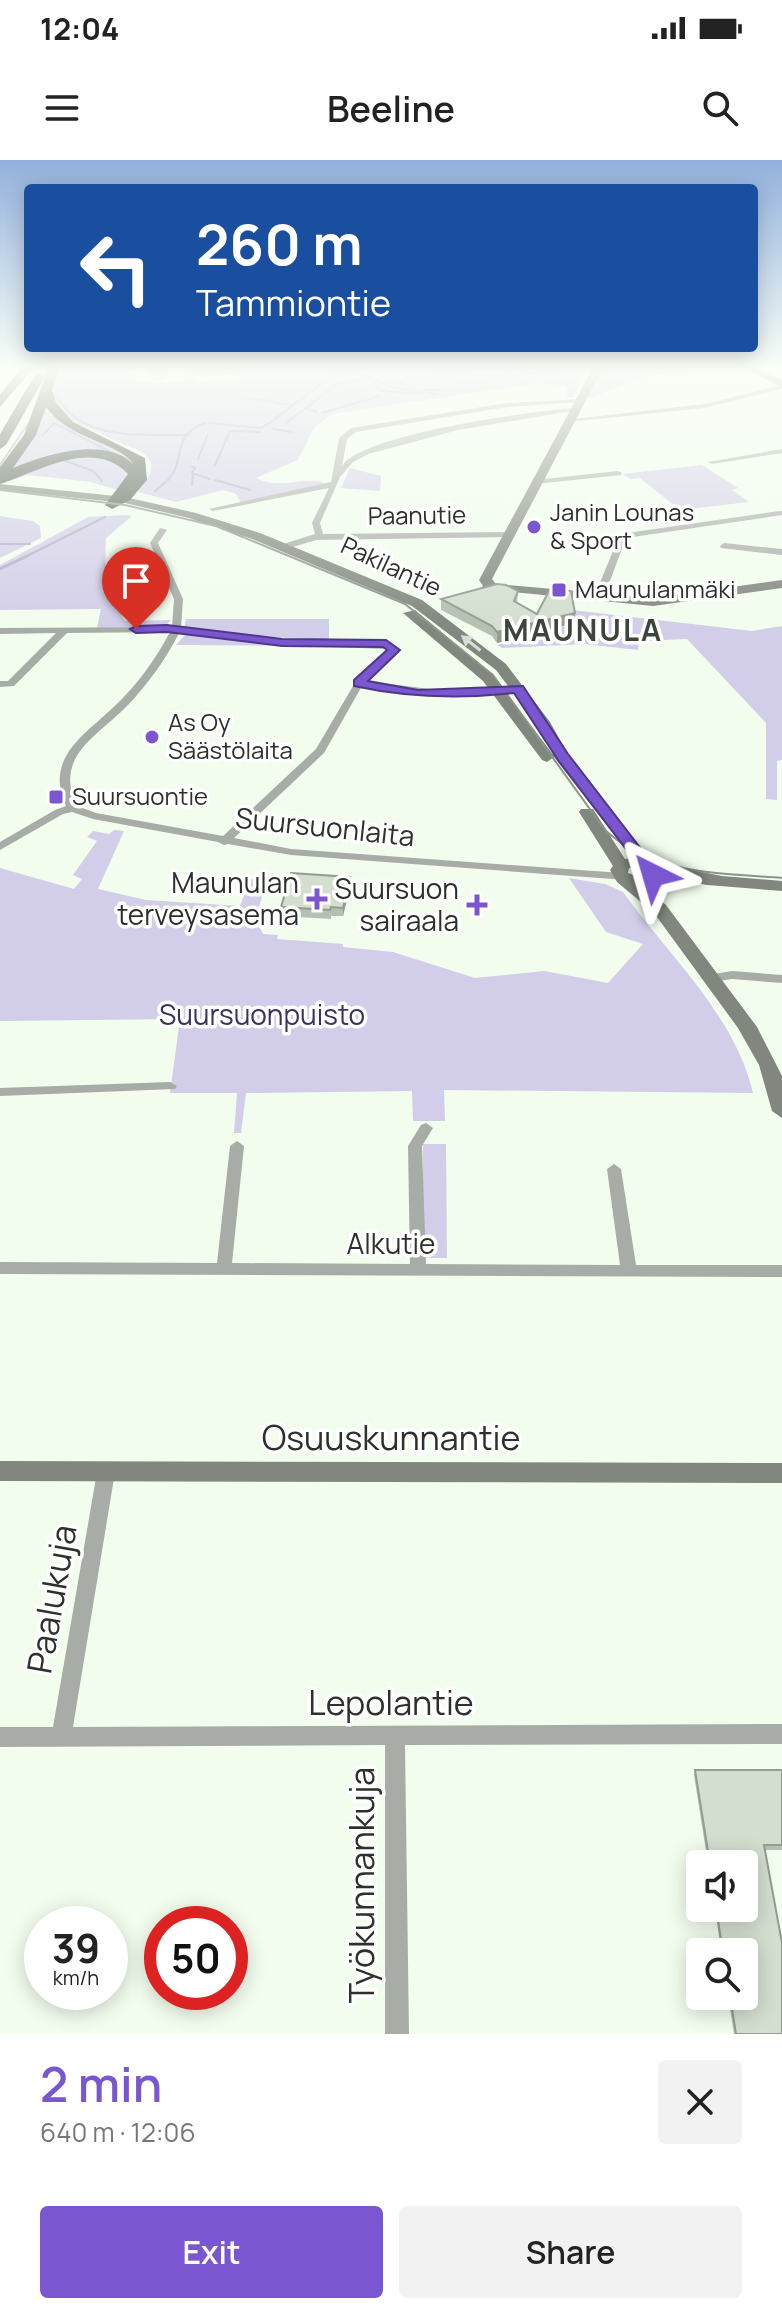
<!DOCTYPE html>
<meta charset="utf-8">
<style>
:root{--surface:#fff;--page:#f2f2f2;--text:#222;--muted:#767676;--accent:#7a56d0}
body{margin:0;font-family:Manrope,sans-serif;background:var(--page);color:var(--text);height:100vh;display:flex;flex-direction:column;font-size:30px;white-space:nowrap}
*{box-sizing:border-box;margin:0}
p{font-size:26px;color:var(--muted)}
.icon{flex:none;width:44px;height:44px;fill:none;stroke:currentColor;stroke-width:2;stroke-linecap:round;stroke-linejoin:round}
.map{position:relative;height:1874px;overflow:hidden}
.panel{display:flex;flex-direction:column;background:var(--surface);flex:1}
.panel>*{flex:none}
.banner{position:absolute;left:24px;top:24px;width:734px;height:168px;border-radius:8px;box-shadow:0 4px 20px #0003;background:#1a4fa0;color:#fff;overflow:hidden}
.buttons{position:absolute;left:686px;top:1690px;display:grid;gap:16px}
.buttons a{display:grid;place-items:center;width:72px;height:72px;border-radius:8px;background:var(--surface);box-shadow:0 4px 20px #0003;font-size:40px}
.speed{position:absolute;left:24px;top:1746px;display:flex;gap:16px;font-size:40px;font-weight:700;text-align:center}
.speed>*{display:grid;place-content:center;width:104px;height:104px;border-radius:50%;background:var(--surface);box-shadow:0 4px 20px #0003;line-height:1}
.speed small{font-size:20px;font-weight:400}
.speed .limit{border:12px solid #d22;background:#fff;color:#111}
.pin{position:absolute;display:grid;place-items:center;width:68px;height:68px;color:#fff;margin:-82px -34px;border-radius:50% 50% 50% 0;rotate:-45deg;box-shadow:0 0 8px #0007}
.pin .icon{rotate:45deg}
.me{position:absolute;width:88px;margin:-44px;rotate:320deg;stroke-linejoin:round;filter:drop-shadow(0 0 6px #0008)}
.turn{display:flex;align-items:center;gap:28px;height:168px;padding:0 40px;font-size:36px}
.turn .icon{width:104px;height:104px;stroke-width:2.5}
.turn b{display:block;font-size:56px;line-height:68px}
.round{display:grid;place-items:center;flex:none;width:84px;height:84px;border-radius:8px;background:var(--page)}
.summary{display:flex;align-items:center;justify-content:space-between;height:136px;padding:0 40px}
h1{font-size:48px;font-weight:600;line-height:60px;color:var(--accent)}
.button{display:flex;gap:16px;margin-top:auto;padding:16px 40px}
.button a{flex:1;height:92px;border-radius:8px;background:var(--accent);color:#fff;font-size:32px;font-weight:600;line-height:92px;text-align:center}
.button a+a{background:var(--page);color:var(--text)}
.status{display:flex;justify-content:space-between;align-items:center;height:56px;padding:0 40px;background:var(--surface);direction:ltr}
.status svg{height:22px;fill:currentColor}
header{display:flex;justify-content:space-between;align-items:center;height:104px;padding:0 40px;background:var(--surface);font-size:36px;font-weight:600}
.map>svg:first-child{display:block}
.green{fill:#d2cde8}
.lines{fill:none;stroke-linecap:round;stroke-linejoin:round}
.stream-far1{stroke:#afaac9;stroke-width:2}
.stream{stroke:#afaac9;stroke-width:3}
.street{fill:#a8aca6;fill-rule:evenodd}
.secondary{fill:#81877e;fill-rule:evenodd}
.highway{fill:#4e574b;fill-rule:evenodd}
.tram{stroke:#8c948a;stroke-width:2}
.wall{fill:#b5bfb2}
.shaded-wall{fill:#949b91}
.building{fill:#d3decf;stroke:#949b91;stroke-width:2}
.oneway{fill:#d9dbd8}
.route{fill:#7a56d0;stroke:#4f3887;stroke-width:2}
.poi-dot{fill:#7a56d0;stroke:#fff;stroke-width:3}
.labels{text-anchor:middle;stroke-width:7;stroke-linejoin:round;paint-order:stroke}
.far-poi-label{font-size:24px;fill:#2d312c;stroke:#fff;text-anchor:start}
.far-street-label{font-size:24px;fill:#2d312c;stroke:#fff}
.street-label{font-size:28px;fill:#2d312c;stroke:#fff}
.poi-label{font-size:28px;fill:#2d312c;stroke:#fff;text-anchor:end}
.park-label{font-size:28px;fill:#3c325d;stroke:#fff}
.far-district-label{font-size:30px;font-weight:bold;letter-spacing:2px;fill:#3c4539;stroke:#fff}
.near-street-label{font-size:34px;fill:#2d312c;stroke:#fff}
</style>
<div class="status"><b>12:04</b><svg viewBox="0 0 49 12"><path d="M0 12V9h3v3zM5 12V6h3v6zM10 12V3h3v9zM15 12V0h3v12zM26 1h20v11H26zM47 4h2v5h-2z"/></svg></div>
<header><svg class="icon" aria-label="menu" viewBox="0 0 24 24"><path d="M4 6h16M4 12h16M4 18h16"/></svg>Beeline<svg class="icon" aria-label="search" viewBox="0 0 24 24"><circle cx="10" cy="10" r="6"/><path d="M15 15l6 6"/></svg></header>
<div class="map">
<svg width="782" height="1874" viewBox="0 0 782 1874">
<rect width="100%" height="100%" fill="#f2fdee"/>
<g class="green">
<path d="M 58,206 L 99,206 L 138,214 L 135,222 L 184,222 L 185,206 L 198,206 L 196,222 L 232,219 L 251,206 L 589,206 L 573,238 L 567,237 L 566,226 L 539,223 L 332,254 L 314,268 L 298,300 L 256,318 C 278,331 311,314 326,324 L 241,343 L 236,334 L 223,330 L 176,342 L 138,332 L 151,313 L 151,301 L 142,292 L 64,258 L 51,236 Z"/>
<path d="M 604,206 L 709,206 L 644,217 L 587,239 Z"/>
<path d="M 44,249 C 74,273 113,281 140,309 C 97,283 50,302 5,315 Z"/>
<path d="M 89,297 L 117,302 L 130,312 L 128,320 L 117,330 L 91,322 L 28,315 L 0,324 L 43,303 Z"/>
<path d="M 702,305 L 738,328 L 732,330 L 749,342 L 680,350 L 640,318 L 631,319 L 622,314 Z"/>
<path d="M 350,308 L 381,316 L 380,331 L 341,328 Z"/>
<path d="M 126,355 L 132,356 L 106,378 C 104,411 107,432 125,461 L 171,460 L 164,467 L 97,468 L 101,449 L 0,450 L 0,405 L 88,357 Z"/>
<path d="M 0,356 L 33,361 L 40,366 L 41,378 L 0,398 Z"/>
<path d="M 572,450 L 752,471 L 782,466 L 782,600 L 777,601 L 777,640 L 766,639 L 766,563 L 687,479 L 639,481 L 638,490 L 584,484 L 502,488 L 497,485 L 574,464 Z"/>
<path d="M 186,459 L 329,459 L 329,480 L 249,476 L 184,468 Z"/>
<path d="M 186,474 L 338,486 L 176,485 Z"/>
<path d="M 114,670 L 124,671 L 98,729 L 146,740 L 240,746 L 250,719 L 266,720 L 256,760 L 263,774 L 278,775 L 277,779 L 343,784 L 343,787 L 393,792 L 475,818 L 544,811 L 608,823 L 643,784 L 606,772 L 569,718 L 605,724 L 623,732 C 668,795 735,855 753,933 L 444,930 L 445,961 L 413,961 L 412,931 L 246,933 L 241,973 L 234,973 L 237,933 L 170,933 L 180,859 L 0,861 L 0,708 L 74,729 L 82,719 L 73,715 L 97,681 L 87,677 L 93,671 L 109,674 Z"/>
<path d="M 423,984 L 446,984 L 447,1098 L 423,1098 Z"/>
</g>
<g class="lines">
<g class="stream-far1">
<path d="M 338,211 L 369,216"/>
<path d="M 451,214 L 511,216 L 582,206"/>
<path d="M 373,218 L 394,228 L 437,234"/>
<path d="M 376,219 L 375,226 L 383,232"/>
<path d="M 396,227 L 408,217 L 449,216"/>
<path d="M 424,230 L 440,230"/>
<path d="M 383,231 L 419,234"/>
<path d="M 325,233 L 336,224 L 373,218"/>
<path d="M 58,238 C 82,282 145,274 188,275"/>
<path d="M 247,238 L 292,245"/>
<path d="M 305,248 L 317,252"/>
<path d="M 322,253 L 380,236"/>
<path d="M 275,259 L 344,206"/>
<path d="M 287,262 L 322,236"/>
<path d="M 209,263 L 261,268 L 273,261"/>
<path d="M 273,269 L 292,272"/>
<path d="M 231,271 L 260,272"/>
<path d="M 43,275 L 54,263 L 109,291 L 105,292"/>
<path d="M 198,299 L 207,276"/>
<path d="M 63,300 L 93,311 L 102,321"/>
<path d="M 0,305 L 28,264"/>
<path d="M 215,305 L 230,271"/>
<path d="M 192,307 L 195,308 L 192,313 L 210,319"/>
<path d="M 215,320 L 250,330"/>
<path d="M 192,325 L 193,314"/>
<path d="M 155,331 C 163,324 173,318 176,307 C 183,285 178,273 205,263"/>
<path d="M 0,384 L 30,384"/>
<path d="M 23,398 L 105,357"/>
</g>
<path class="stream" d="M 0,409 L 27,396"/>
<g class="street">
<path d="M 782,225 L 782,229 L 704,248 L 569,262 L 565,260 L 704,244 Z"/>
<path d="M 579,239 L 581,242 L 507,247 L 356,272 L 347,279 L 342,306 C 363,274 533,251 574,248 L 578,250 L 458,270 L 368,294 L 353,302 L 340,317 L 320,363 L 323,374 L 506,372 L 509,373 L 509,377 L 316,380 L 283,390 L 280,389 L 280,385 L 315,374 L 312,363 L 329,328 L 213,351 L 209,349 L 331,322 L 339,278 L 351,268 L 507,243 Z"/>
<path d="M 782,289 L 782,293 L 712,304 L 708,302 Z"/>
<path d="M 618,311 L 622,313 L 621,315 L 535,324 L 531,322 L 535,320 Z"/>
<path d="M 779,351 L 782,351 L 782,355 L 626,378 L 604,437 L 599,440 L 594,437 L 620,374 Z"/>
<path d="M 160,368 L 167,370 L 158,383 L 183,439 L 181,468 L 272,479 L 386,481 L 399,488 L 366,521 L 438,530 L 518,526 L 523,529 C 515,534 503,533 493,534 C 449,537 406,534 362,526 L 324,593 L 234,678 L 291,689 L 622,713 L 628,717 L 626,720 L 291,695 L 228,684 L 224,685 L 218,682 L 93,659 L 72,652 L 63,654 L 0,690 L 0,682 L 55,650 L 66,646 C 43,596 88,573 119,542 C 139,522 157,497 170,472 L 67,473 L 14,526 L 0,527 L 0,521 L 8,521 L 56,473 L 0,474 L 0,468 L 172,467 L 174,439 L 150,383 ZM 179,473 L 272,485 L 388,489 L 356,521 L 316,589 L 223,676 L 96,653 L 77,646 C 53,596 98,576 128,545 C 148,524 166,499 179,473 Z"/>
<path d="M 724,383 L 782,389 L 782,395 L 721,388 L 720,386 Z"/>
<path d="M 732,811 L 782,815 L 782,823 L 732,819 L 712,822 L 706,818 L 707,815 Z"/>
<path d="M 170,922 L 177,926 L 175,929 L 0,936 L 0,928 Z"/>
<path d="M 426,963 L 433,968 L 422,986 L 426,1104 L 620,1105 L 607,1009 L 614,1004 L 621,1009 L 636,1105 L 782,1105 L 782,1117 L 0,1114 L 0,1102 L 217,1103 L 230,986 L 237,981 L 244,986 L 232,1103 L 410,1104 L 408,986 L 421,965 Z"/>
<path d="M 106,1305 L 112,1307 L 115,1312 L 73,1567 L 782,1564 L 782,1584 L 405,1585 L 409,1874 L 385,1874 L 385,1585 L 0,1587 L 0,1567 L 53,1567 L 97,1312 L 100,1307 Z"/>
</g>
<g class="secondary">
<path d="M 594,206 L 604,206 L 492,419 L 496,424 L 653,438 L 782,420 L 782,428 L 653,446 L 504,431 L 480,432 L 479,429 L 483,426 L 479,420 Z"/>
<path d="M 738,206 L 751,206 L 782,220 L 782,227 Z"/>
<path d="M 0,324 L 125,337 L 196,353 L 260,373 L 422,440 L 506,504 L 550,562 L 569,596 L 652,702 L 722,716 L 782,721 L 782,731 L 707,725 L 660,716 L 658,721 L 643,726 L 666,745 L 757,867 L 782,916 L 782,958 L 772,951 L 759,905 L 738,868 L 654,753 L 617,722 L 610,710 L 613,706 L 579,652 L 581,649 L 593,649 L 625,699 L 632,698 L 554,597 L 547,602 L 542,600 L 483,521 L 403,453 L 415,450 L 493,515 L 554,596 L 536,563 L 496,510 L 412,446 L 252,379 L 189,358 L 125,343 L 0,330 ZM 635,707 L 650,713 L 637,716 L 628,713 L 629,708 Z"/>
<path d="M 0,1301 L 782,1303 L 782,1323 L 0,1321 Z"/>
</g>
<g class="highway">
<path d="M 23,206 L 35,206 L 0,247 L 0,235 Z"/>
<path d="M 49,206 L 61,206 L 52,230 L 56,243 L 73,262 L 145,298 L 147,320 L 130,340 L 112,349 L 105,345 L 128,314 C 93,277 38,312 0,324 L 0,307 L 24,275 ZM 46,247 C 69,280 120,282 134,305 C 106,275 45,295 13,308 L 36,275 Z"/>
<path d="M 36,213 L 46,215 L 6,285 L 0,289 L 0,274 Z"/>
</g>
<path class="tram" d="M 0,330 L 125,345 L 216,366 L 405,444 L 493,515 L 605,670 C 654,715 719,713 782,718"/>
</g>
<g class="wall">
<path d="M 152,206 L 169,206 L 166,220 L 151,220 L 151,211 Z"/>
<path d="M 195,206 L 241,206 L 239,215 L 195,216 Z"/>
<path d="M 518,431 L 517,443 L 537,454 L 575,453 L 575,463 L 497,483 L 492,476 L 441,450 L 441,439 Z"/>
<path d="M 350,726 L 343,756 L 331,756 L 331,759 L 282,756 L 281,747 Z"/>
<path d="M 695,1610 L 782,1610 L 782,1690 L 765,1690 L 782,1874 L 734,1874 L 728,1836 L 744,1836 L 744,1792 L 721,1792 L 715,1748 L 744,1748 L 744,1704 L 708,1704 L 694,1615 Z"/>
</g>
<g class="shaded-wall">
<path d="M 167,206 L 169,206 L 169,209 L 166,220 L 165,211 Z"/>
<path d="M 575,453 L 575,463 L 497,483 L 497,472 Z"/>
<path d="M 350,717 L 350,726 L 343,756 L 343,748 Z"/>
</g>
<g class="building">
<path d="M 152,206 L 167,206 L 165,211 L 151,211 Z"/>
<path d="M 497,424 L 506,425 L 518,431 L 514,441 L 537,454 L 550,429 L 571,431 L 575,453 L 497,472 L 492,466 L 441,439 Z"/>
<path d="M 291,713 L 350,717 L 343,748 L 331,747 L 330,750 L 281,747 Z"/>
<path d="M 695,1610 L 782,1610 L 782,1685 L 764,1685 L 782,1783 L 782,1874 L 736,1874 L 730,1836 L 744,1836 L 744,1792 L 723,1792 L 716,1748 L 744,1748 L 744,1704 L 710,1704 Z"/>
</g>
<defs><path id="oneway-solid" d="M-6-.8H1V-3.2L6.5 0L1 3.2V.8H-6Z" transform="scale(2)"/></defs>
<use class="oneway" href="#oneway-solid" transform="translate(471 483) rotate(-142)"/>
<linearGradient id="sky" x2="0" y2="1"><stop stop-color="#91b0dc"/><stop offset="0.44" stop-color="#f9fef7"/><stop offset="1" stop-color="#f9fef7" stop-opacity="0"/></linearGradient>
<rect width="782" height="468" fill="url(#sky)"/>
<path class="route" d="M 167,465 L 282,479 L 386,480 L 400,490 L 368,521 L 418,530 L 523,526 L 568,594 L 661,715 L 648,718 L 558,600 L 514,533 C 459,539 409,538 354,526 L 354,520 L 387,490 L 383,487 L 282,486 L 167,472 L 136,473 L 130,469 L 136,466 Z"/>
<g class="poi-dot">
<circle cx="534" cy="367" r="8"/>
<rect x="551" y="422" width="16" height="16" rx="4"/>
<circle cx="152" cy="577" r="8"/>
<rect x="48" y="629" width="16" height="16" rx="4"/>
<path d="M313 727h8v8h8v8h-8v8h-8v-8h-8v-8h8z"/>
<path d="M473 733h8v8h8v8h-8v8h-8v-8h-8v-8h8z"/>
</g>
<g class="labels">
<g class="far-poi-label">
<text x="550" y="361">Janin Lounas<tspan x="550" dy="28">&amp; Sport</tspan></text>
<text x="575" y="438">Maunulanmäki</text>
<text x="168" y="571">As Oy<tspan x="168" dy="28">Säästölaita</tspan></text>
<text x="72" y="645">Suursuontie</text>
</g>
<g class="far-street-label">
<text transform="translate(417 356) rotate(-1)" y="8">Paanutie</text>
<text transform="translate(391 407) rotate(25)" y="8">Pakilantie</text>
</g>
<g class="street-label">
<text transform="translate(325 667) rotate(6)" y="10">Suursuonlaita</text>
<text x="391" y="1094">Alkutie</text>
</g>
<g class="poi-label">
<text x="299" y="733">Maunulan<tspan x="299" dy="32">terveysasema</tspan></text>
<text x="459" y="739">Suursuon<tspan x="459" dy="32">sairaala</tspan></text>
</g>
<g class="park-label">
<text x="262" y="865">Suursuonpuisto</text>
</g>
<g class="far-district-label">
<text x="583" y="481">MAUNULA</text>
</g>
<g class="near-street-label">
<text x="391" y="1290">Osuuskunnantie</text>
<text transform="translate(52 1439) rotate(-80)" y="12">Paalukuja</text>
<text x="391" y="1555">Lepolantie</text>
<text transform="translate(362 1725) rotate(-90)" y="12">Työkunnankuja</text>
</g>
</g>
</svg>
<div class="buttons">
<a><svg class="icon" aria-label="sound" viewBox="0 0 24 24"><path d="M4 9h4l5-4v14l-5-4H4zM17 9q2 3 0 6"/></svg></a>
<a><svg class="icon" aria-label="search" viewBox="0 0 24 24"><circle cx="10" cy="10" r="6"/><path d="M15 15l6 6"/></svg></a>
</div>
<div class="speed"><div>39<small>km/h</small></div><div class="limit">50</div></div>
<div class="pin" style="left:136px;top:469px;background:#d93025"><svg class="icon" aria-label="arrive" viewBox="0 0 24 24"><path d="M6 21V4h12l-3 4 3 4H6"/></svg></div>
<svg class="me" style="left:653px;top:715px" viewBox="-20 -20 40 40"><path d="M0-17L14 15 0 8-14 15z" fill="#7a56d0" stroke="#fff" stroke-width="4"/></svg>
<div class="banner">
<div class="turn"><svg class="icon" aria-label="left" viewBox="0 0 24 24"><path d="M17 20v-9H6M10 6l-5 5 5 5"/></svg><div><b>260 m</b>Tammiontie</div></div>
</div>
</div>
<section class="panel">
<div class="summary"><div><h1>2 min</h1><p>640 m · 12:06</p></div><a class="round"><svg class="icon" aria-label="close" viewBox="0 0 24 24"><path d="M6 6l12 12M18 6L6 18"/></svg></a></div>
<div class="button"><a>Exit</a><a>Share</a></div>
</section>
